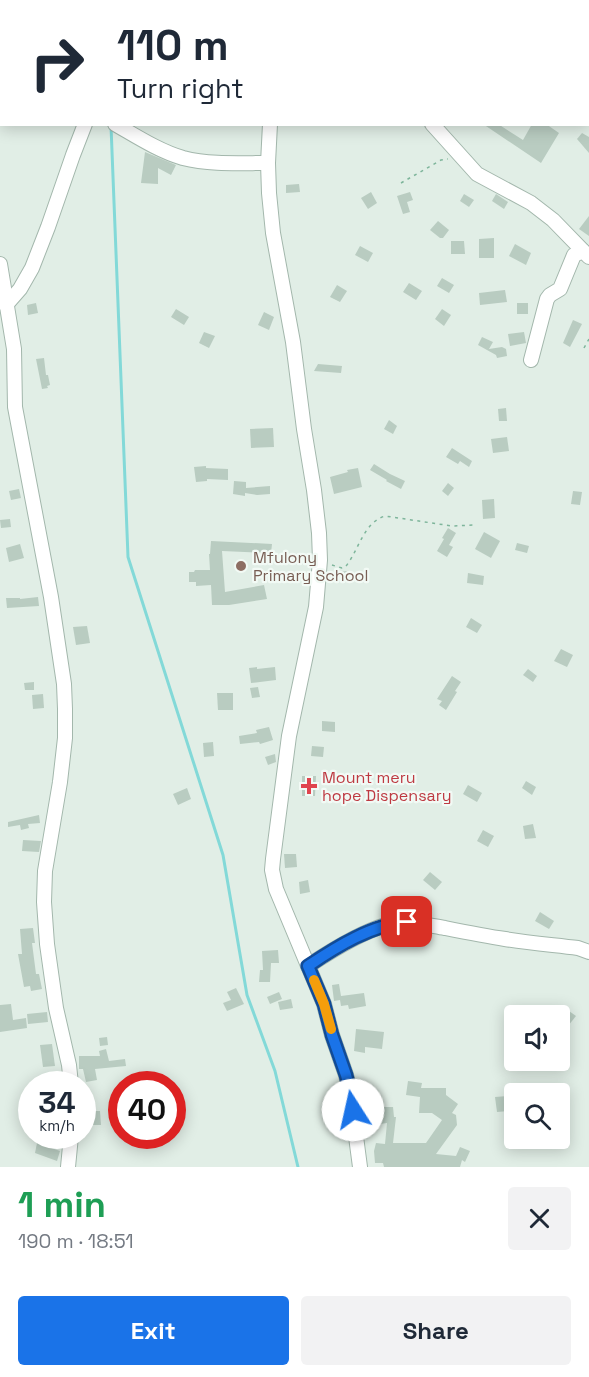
<!DOCTYPE html>
<meta charset="utf-8">
<style>
:root{--surface:#fff;--page:#f2f2f3;--text:#1f2937;--muted:#747a83;--accent:#1a73e8}
body{margin:0;font-family:"Space Grotesk",sans-serif;background:var(--page);color:var(--text);height:100vh;display:flex;flex-direction:column;font-size:22px;white-space:nowrap}
*{box-sizing:border-box;margin:0}
p{font-size:20px;color:var(--muted)}
.icon{flex:none;width:33px;height:33px;fill:none;stroke:currentColor;stroke-width:2;stroke-linecap:round;stroke-linejoin:round}
.map{position:relative;height:1167px;overflow:hidden}
.side{display:flex;flex-direction:column;background:var(--surface);flex:1}
.side>*{flex:none}
.top-card{position:absolute;left:0px;top:0px;width:590px;height:126px;box-shadow:0 3px 15px #0003;background:#fff;color:var(--text);overflow:hidden}
.buttons{position:absolute;left:504px;top:1005px;display:grid;gap:12px}
.buttons a{display:grid;place-items:center;width:66px;height:66px;border-radius:6px;background:var(--surface);box-shadow:0 3px 15px #0003;font-size:30px}
.speed{position:absolute;left:18px;top:1071px;display:flex;gap:12px;font-size:30px;font-weight:700;text-align:center}
.speed>*{display:grid;place-content:center;width:78px;height:78px;border-radius:50%;background:var(--surface);box-shadow:0 3px 15px #0003;line-height:1}
.speed small{font-size:15px;font-weight:400}
.speed .limit{border:9px solid #d22;background:#fff;color:#111}
.pin{position:absolute;display:grid;place-items:center;width:51px;height:51px;color:#fff;margin:-26px;border-radius:12px;box-shadow:0 3px 9px #0006}
.me{position:absolute;width:66px;margin:-33px;rotate:350deg;stroke-linejoin:round;filter:drop-shadow(0 0 4px #0008)}
.turn{display:flex;align-items:center;gap:21px;height:126px;padding:0 18px;font-size:27px}
.turn .icon{width:78px;height:78px;stroke-width:2.5}
.turn b{display:block;font-size:42px;line-height:51px}
.round{display:grid;place-items:center;flex:none;width:63px;height:63px;border-radius:6px;background:var(--page)}
.headline{display:flex;align-items:center;justify-content:space-between;height:102px;padding:0 18px}
h1{font-size:36px;font-weight:600;line-height:45px;color:#1e9e55}
.action{display:flex;gap:12px;margin-top:auto;padding:12px 18px}
.action a{flex:1;height:69px;border-radius:6px;background:var(--accent);color:#fff;font-size:24px;font-weight:600;line-height:69px;text-align:center}
.action a+a{background:var(--page);color:var(--text)}
.map>svg:first-child{display:block}
.lines{fill:none;stroke-linecap:round;stroke-linejoin:round}
.stream{stroke:#83d9d8;stroke-width:3}
.building{fill:#b9ccc1}
.minor-casing{stroke:#a3b7ac;stroke-width:16}
.path{stroke:#7eb59b;stroke-width:1.5;stroke-dasharray:3 4.5;stroke-linecap:butt}
.minor{stroke:#fff;stroke-width:14}
.route-casing{stroke:#114b97;stroke-width:15}
.route{stroke:#1a73e8;stroke-width:10}
.slow{stroke:#f59e0b;stroke-width:10}
.education-dot{fill:#8d6e63;stroke:#f2faf5;stroke-width:2}
.health-dot{fill:#e0444e;stroke:#f2faf5;stroke-width:2}
.labels{text-anchor:middle;stroke-width:4.5;stroke-linejoin:round;paint-order:stroke}
.education-label{font-size:16px;fill:#785e54;stroke:#f2faf5;text-anchor:start}
.health-label{font-size:16px;fill:#be3a42;stroke:#f2faf5;text-anchor:start}
</style>
<div class="map">
<svg width="589" height="1167" viewBox="0 0 589 1167">
<rect width="100%" height="100%" fill="#e1eee6"/>
<g class="lines">
<g class="stream">
<path d="M 101,0 L 101,2"/>
<path d="M 111,126 L 128,557 L 223,855 L 247,995 L 275,1071 L 298,1167"/>
</g>
</g>
<g class="building">
<path d="M 483,124 L 498,124 L 523,140 L 532,124 L 546,124 L 559,133 L 541,163 Z"/>
<path d="M 582,133 L 589,137 L 589,153 L 577,139 Z"/>
<path d="M 145,152 L 176,165 L 171,175 L 158,168 L 158,184 L 141,183 Z"/>
<path d="M 299,184 L 300,192 L 286,193 L 286,185 Z"/>
<path d="M 371,192 L 377,203 L 368,209 L 361,198 Z"/>
<path d="M 410,192 L 413,200 L 407,202 L 410,212 L 403,214 L 397,196 Z"/>
<path d="M 464,194 L 474,200 L 469,207 L 460,201 Z"/>
<path d="M 496,194 L 508,202 L 504,209 L 492,201 Z"/>
<path d="M 589,216 L 589,236 L 579,229 Z"/>
<path d="M 438,221 L 449,230 L 443,238 L 440,238 L 430,230 Z"/>
<path d="M 494,238 L 494,258 L 479,258 L 479,239 Z"/>
<path d="M 451,241 L 464,241 L 465,254 L 451,254 Z"/>
<path d="M 515,244 L 531,253 L 526,265 L 509,256 Z"/>
<path d="M 360,246 L 373,253 L 368,262 L 355,255 Z"/>
<path d="M 442,278 L 454,285 L 449,293 L 437,286 Z"/>
<path d="M 409,283 L 422,291 L 416,300 L 403,292 Z"/>
<path d="M 337,285 L 347,291 L 340,302 L 330,297 Z"/>
<path d="M 505,290 L 507,302 L 480,305 L 479,293 Z"/>
<path d="M 36,303 L 38,313 L 28,315 L 27,305 Z"/>
<rect x="517" y="303" width="11" height="11"/>
<path d="M 176,309 L 189,317 L 184,325 L 171,317 Z"/>
<path d="M 442,309 L 451,315 L 444,326 L 435,319 Z"/>
<path d="M 264,312 L 274,317 L 269,330 L 258,325 Z"/>
<path d="M 573,320 L 582,324 L 570,347 L 563,343 Z"/>
<path d="M 204,332 L 215,336 L 209,348 L 199,343 Z"/>
<path d="M 524,332 L 526,343 L 510,346 L 508,334 Z"/>
<path d="M 482,337 L 493,342 L 489,349 L 502,347 L 506,349 L 507,356 L 497,358 L 496,355 L 478,345 Z"/>
<path d="M 44,358 L 46,375 L 48,375 L 50,385 L 47,386 L 48,388 L 42,389 L 36,359 Z"/>
<path d="M 318,364 L 342,366 L 341,373 L 314,371 Z"/>
<path d="M 506,408 L 507,421 L 499,421 L 498,409 Z"/>
<path d="M 389,420 L 397,426 L 393,434 L 384,429 Z"/>
<path d="M 273,428 L 274,447 L 251,448 L 250,429 Z"/>
<path d="M 507,437 L 509,451 L 493,453 L 491,439 Z"/>
<path d="M 452,448 L 472,461 L 469,467 L 460,461 L 458,464 L 446,457 Z"/>
<path d="M 374,464 L 390,474 L 405,481 L 401,489 L 386,481 L 387,480 L 370,470 Z"/>
<path d="M 206,466 L 206,468 L 228,469 L 228,480 L 207,479 L 207,481 L 196,482 L 194,467 Z"/>
<path d="M 358,468 L 362,487 L 334,494 L 330,477 L 348,472 L 347,470 Z"/>
<path d="M 234,481 L 246,482 L 246,488 L 270,486 L 270,494 L 257,495 L 245,493 L 245,496 L 233,494 Z"/>
<path d="M 448,483 L 454,488 L 448,496 L 442,491 Z"/>
<path d="M 19,489 L 21,498 L 11,500 L 9,491 Z"/>
<path d="M 573,491 L 582,492 L 580,505 L 571,504 Z"/>
<path d="M 494,499 L 495,518 L 483,519 L 482,500 Z"/>
<path d="M 10,519 L 11,527 L 1,528 L 0,520 Z"/>
<path d="M 448,528 L 456,533 L 449,545 L 453,547 L 447,557 L 437,551 L 444,539 L 442,538 Z"/>
<path d="M 484,532 L 500,541 L 491,558 L 475,549 Z"/>
<path d="M 211,541 L 272,544 L 271,553 L 222,551 L 225,592 L 264,585 L 267,599 L 229,605 L 212,605 L 211,585 L 196,586 L 196,582 L 189,582 L 189,572 L 194,572 L 195,570 L 210,570 L 209,554 L 210,554 Z"/>
<path d="M 517,543 L 529,546 L 527,553 L 515,550 Z"/>
<path d="M 20,544 L 24,558 L 9,562 L 6,548 Z"/>
<path d="M 347,571 L 348,581 L 341,582 L 339,572 Z"/>
<path d="M 468,573 L 484,576 L 483,585 L 467,583 Z"/>
<path d="M 38,597 L 39,606 L 7,608 L 6,598 L 20,598 L 20,599 Z"/>
<path d="M 471,618 L 482,625 L 477,633 L 466,627 Z"/>
<path d="M 87,626 L 90,643 L 76,645 L 73,627 Z"/>
<path d="M 561,649 L 573,655 L 567,667 L 554,661 Z"/>
<path d="M 257,667 L 257,669 L 275,667 L 276,680 L 251,683 L 249,668 Z"/>
<path d="M 528,669 L 537,676 L 533,682 L 523,675 Z"/>
<path d="M 452,676 L 461,682 L 455,691 L 457,692 L 446,710 L 439,705 L 442,701 L 437,699 Z"/>
<path d="M 34,682 L 34,690 L 25,690 L 24,683 Z"/>
<path d="M 258,687 L 260,697 L 252,698 L 250,688 Z"/>
<path d="M 217,693 L 233,693 L 233,710 L 218,710 Z"/>
<path d="M 43,694 L 44,708 L 33,709 L 32,695 Z"/>
<path d="M 322,721 L 335,722 L 335,732 L 322,731 Z"/>
<path d="M 269,727 L 273,740 L 260,744 L 259,742 L 240,744 L 239,736 L 257,733 L 256,730 Z"/>
<path d="M 213,742 L 214,756 L 204,757 L 203,743 Z"/>
<path d="M 312,746 L 324,747 L 323,757 L 311,756 Z"/>
<path d="M 275,754 L 276,762 L 268,765 L 265,757 Z"/>
<path d="M 302,776 L 316,776 L 315,796 L 302,796 Z"/>
<path d="M 526,781 L 536,787 L 532,795 L 522,788 Z"/>
<path d="M 468,785 L 482,793 L 477,802 L 463,794 Z"/>
<path d="M 187,788 L 191,799 L 178,805 L 173,794 Z"/>
<path d="M 39,815 L 40,823 L 28,824 L 29,828 L 21,830 L 20,825 L 8,827 L 8,822 Z"/>
<path d="M 533,824 L 536,838 L 525,839 L 523,826 Z"/>
<path d="M 483,830 L 494,836 L 488,847 L 477,841 Z"/>
<path d="M 23,840 L 41,841 L 39,852 L 22,851 Z"/>
<path d="M 284,854 L 296,854 L 297,867 L 285,868 Z"/>
<path d="M 430,872 L 442,882 L 435,890 L 423,880 Z"/>
<path d="M 308,880 L 310,892 L 300,894 L 299,882 Z"/>
<path d="M 540,912 L 554,921 L 549,929 L 535,921 Z"/>
<path d="M 33,928 L 35,943 L 32,943 L 36,974 L 39,974 L 42,989 L 31,991 L 30,986 L 24,987 L 18,954 L 22,954 L 20,929 Z"/>
<path d="M 278,950 L 279,963 L 271,963 L 270,982 L 259,982 L 260,970 L 263,970 L 262,951 Z"/>
<path d="M 339,984 L 341,996 L 364,993 L 366,1006 L 349,1009 L 348,1005 L 341,1006 L 340,1000 L 334,1001 L 332,985 Z"/>
<path d="M 236,988 L 244,1004 L 227,1011 L 223,1003 L 231,1000 L 227,992 Z"/>
<path d="M 279,992 L 282,999 L 270,1004 L 267,997 Z"/>
<path d="M 291,999 L 293,1008 L 280,1010 L 278,1002 Z"/>
<path d="M 11,1004 L 13,1020 L 26,1018 L 27,1028 L 0,1032 L 0,1005 Z"/>
<path d="M 569,1011 L 576,1016 L 568,1026 L 561,1020 Z"/>
<path d="M 47,1012 L 48,1022 L 28,1024 L 27,1014 Z"/>
<path d="M 356,1029 L 384,1032 L 382,1049 L 365,1047 L 365,1053 L 354,1051 Z"/>
<path d="M 107,1037 L 108,1045 L 100,1046 L 99,1038 Z"/>
<path d="M 52,1044 L 55,1066 L 43,1067 L 40,1045 Z"/>
<path d="M 106,1049 L 109,1061 L 125,1059 L 126,1066 L 95,1069 L 97,1080 L 86,1082 L 83,1069 L 79,1069 L 79,1056 L 100,1056 L 99,1051 Z"/>
<path d="M 408,1081 L 422,1083 L 421,1088 L 446,1088 L 446,1095 L 458,1104 L 452,1113 L 456,1115 L 457,1125 L 436,1154 L 456,1156 L 460,1147 L 470,1151 L 465,1162 L 462,1160 L 460,1167 L 384,1167 L 383,1163 L 375,1163 L 374,1151 L 376,1143 L 385,1144 L 387,1123 L 380,1124 L 379,1107 L 393,1107 L 394,1117 L 396,1117 L 393,1143 L 426,1143 L 442,1120 L 432,1113 L 419,1113 L 420,1097 L 406,1095 Z"/>
<path d="M 508,1096 L 509,1111 L 497,1112 L 495,1097 Z"/>
<path d="M 91,1111 L 100,1111 L 101,1125 L 92,1125 Z"/>
<path d="M 37,1143 L 60,1151 L 57,1161 L 35,1153 Z"/>
</g>
<g class="lines">
<defs>
<g id="minor">
<path d="M 291,0 L 293,2"/>
<path d="M 115,124 C 136,136 159,151 183,158 C 210,165 240,163 268,163"/>
<path d="M 270,124 L 268,163 L 269,193 L 273,233 L 293,342 L 304,429 L 314,490 L 319,533 L 320,560 L 316,607 L 289,736 L 273,859 L 272,870 L 276,889 L 324,1004 L 332,1035 L 346,1075 L 350,1091 L 360,1167"/>
<path d="M 432,124 L 477,174 L 531,203 L 553,220 L 589,257"/>
<path d="M 0,264 L 14,349 L 15,407 L 51,597 L 64,684 L 65,709 L 65,738 L 60,782 L 45,871 L 44,902 L 47,944 L 56,1008 L 69,1065 L 71,1084"/>
<path d="M 6,305 L 20,289 L 32,268 L 48,227 L 73,155 L 85,124"/>
<path d="M 531,360 L 547,299 L 550,295 L 560,289 L 574,255 L 583,251"/>
<path d="M 308,966 C 329,952 362,932 386,925 C 405,919 426,925 445,928 C 465,932 485,936 505,939 C 529,943 554,945 578,948 L 589,952"/>
<path d="M 68,1167 L 71,1136"/>
</g>
</defs>
<use href="#minor" class="minor-casing"/>
<g class="path">
<path d="M 401,183 L 441,160 L 448,159"/>
<path d="M 584,348 L 589,339"/>
<path d="M 332,565 L 342,568 L 346,566 C 359,550 363,523 385,516 L 452,526 L 475,525"/>
</g>
<use href="#minor" class="minor"/>
</g>
<g class="lines">
<defs>
<path id="route" d="M 353,1110 L 350,1091 L 346,1075 L 332,1035 L 324,1004 L 308,966 C 336,947 373,924 407,922"/>
</defs>
<use href="#route" class="route-casing"/>
<use href="#route" class="route"/>
<path class="slow" d="M 314,980 L 324,1004 L 331,1029"/>
</g>
<circle class="education-dot" cx="241" cy="566" r="6"/>
<path class="health-dot" d="M306 777h6v6h6v6h-6v6h-6v-6h-6v-6h6z"/>
<g class="labels">
<g class="education-label">
<text x="253" y="563">Mfulony<tspan x="253" dy="18">Primary School</tspan></text>
</g>
<g class="health-label">
<text x="322" y="783">Mount meru<tspan x="322" dy="18">hope Dispensary</tspan></text>
</g>
</g>
</svg>
<div class="buttons">
<a><svg class="icon" aria-label="sound" viewBox="0 0 24 24"><path d="M4 9h4l5-4v14l-5-4H4zM17 9q2 3 0 6"/></svg></a>
<a><svg class="icon" aria-label="search" viewBox="0 0 24 24"><circle cx="10" cy="10" r="6"/><path d="M15 15l6 6"/></svg></a>
</div>
<div class="speed"><div>34<small>km/h</small></div><div class="limit">40</div></div>
<div class="pin" style="left:407px;top:922px;background:#d93025"><svg class="icon" aria-label="arrive" viewBox="0 0 24 24"><path d="M6 21V4h12l-3 4 3 4H6"/></svg></div>
<svg class="me" style="left:353px;top:1110px" viewBox="-20 -20 40 40"><circle r="19" fill="#fff"/><path d="M0-13L10 11 0 6-10 11z" fill="#1a73e8"/></svg>
<div class="top-card">
<div class="turn"><svg class="icon" aria-label="right" viewBox="0 0 24 24"><path d="M7 20v-9h11M14 6l5 5-5 5"/></svg><div><b>110 m</b>Turn right</div></div>
</div>
</div>
<section class="side">
<div class="headline"><div><h1>1 min</h1><p>190 m · 18:51</p></div><a class="round"><svg class="icon" aria-label="close" viewBox="0 0 24 24"><path d="M6 6l12 12M18 6L6 18"/></svg></a></div>
<div class="action"><a>Exit</a><a>Share</a></div>
</section>
